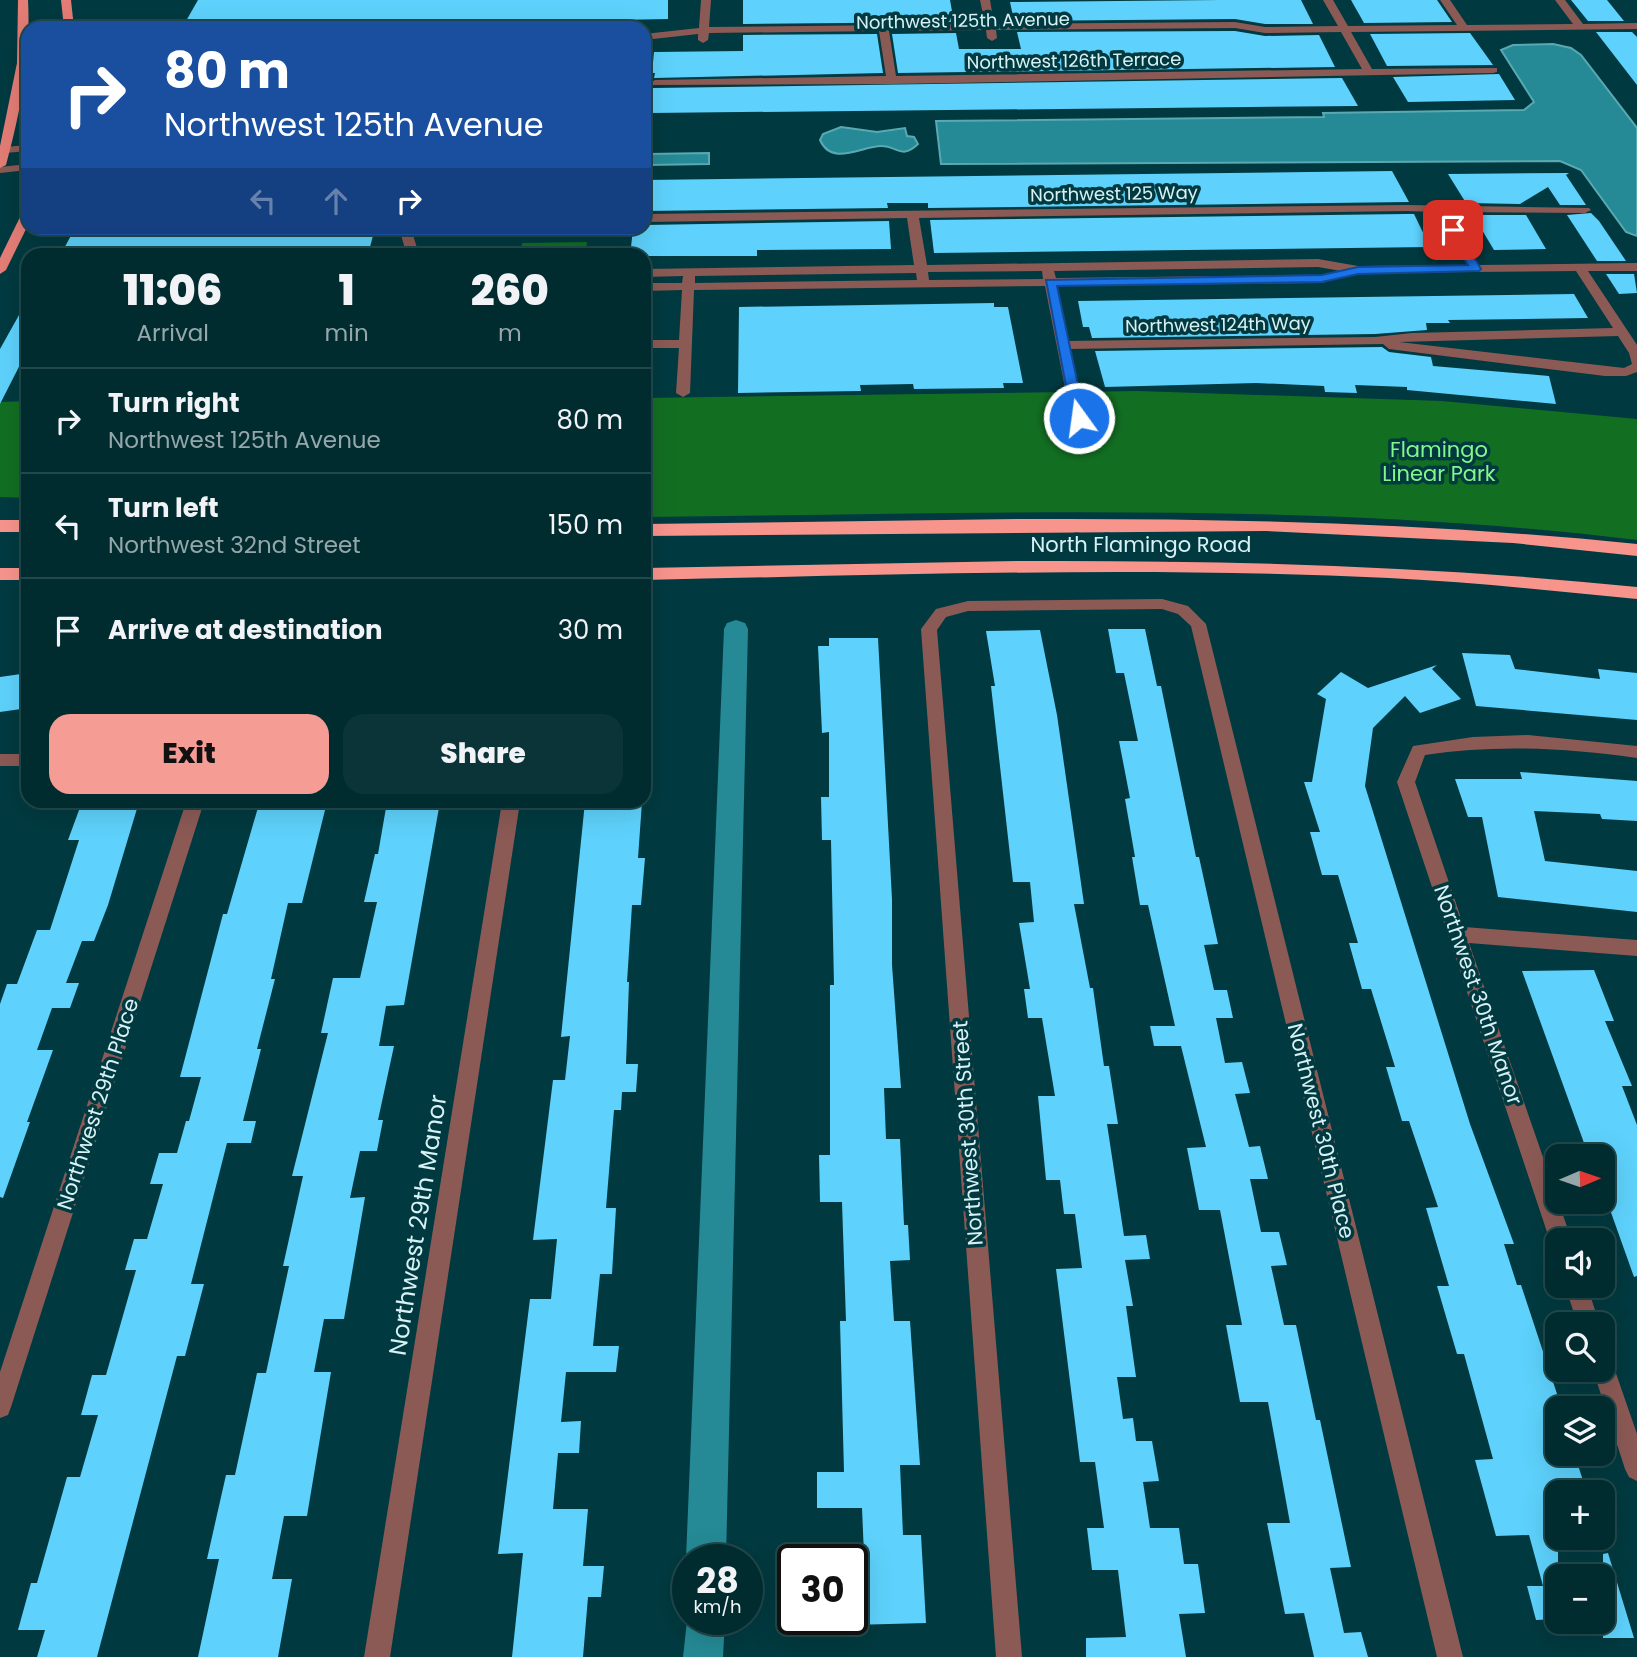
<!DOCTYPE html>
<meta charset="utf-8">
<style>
:root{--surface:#002c30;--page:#0a3438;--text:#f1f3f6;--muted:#95a7ab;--line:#22484c;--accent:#f59c94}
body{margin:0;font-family:Poppins,sans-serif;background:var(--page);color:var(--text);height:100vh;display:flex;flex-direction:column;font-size:26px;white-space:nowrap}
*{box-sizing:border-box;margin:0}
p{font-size:23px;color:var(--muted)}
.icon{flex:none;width:38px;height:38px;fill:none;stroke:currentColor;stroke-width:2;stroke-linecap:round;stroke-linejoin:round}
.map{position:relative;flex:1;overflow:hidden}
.sheet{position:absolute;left:21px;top:248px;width:630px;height:560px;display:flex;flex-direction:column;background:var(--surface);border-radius:21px;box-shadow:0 7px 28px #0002,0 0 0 2px var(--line)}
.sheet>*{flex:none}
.banner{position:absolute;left:21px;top:21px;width:630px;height:214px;border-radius:21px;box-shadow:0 7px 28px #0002,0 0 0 2px var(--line);background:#1a4fa0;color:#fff;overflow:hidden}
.needle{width:46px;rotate:88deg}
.buttons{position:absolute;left:1545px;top:1144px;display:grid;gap:14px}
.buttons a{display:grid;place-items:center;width:70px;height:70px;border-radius:14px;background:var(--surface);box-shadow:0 7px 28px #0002,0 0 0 2px var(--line);font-size:35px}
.speed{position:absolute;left:672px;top:1544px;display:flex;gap:14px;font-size:35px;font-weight:700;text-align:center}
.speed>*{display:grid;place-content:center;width:91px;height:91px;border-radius:50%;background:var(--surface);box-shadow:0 7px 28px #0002,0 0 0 2px var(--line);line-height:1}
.speed small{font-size:18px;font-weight:400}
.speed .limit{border:4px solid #111;border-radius:10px;background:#fff;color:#111}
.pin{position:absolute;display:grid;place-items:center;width:60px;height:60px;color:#fff;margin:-30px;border-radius:14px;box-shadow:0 4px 10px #0006}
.me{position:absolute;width:77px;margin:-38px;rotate:346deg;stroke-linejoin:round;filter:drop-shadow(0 0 5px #0008)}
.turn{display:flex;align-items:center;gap:24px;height:147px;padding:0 28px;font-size:32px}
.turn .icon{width:91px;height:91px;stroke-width:2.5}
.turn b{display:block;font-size:49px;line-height:60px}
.lanes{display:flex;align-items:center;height:66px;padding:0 28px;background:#0003;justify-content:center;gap:35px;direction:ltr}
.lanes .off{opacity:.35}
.eta{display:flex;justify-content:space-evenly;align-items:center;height:119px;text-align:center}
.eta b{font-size:42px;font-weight:800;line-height:49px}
.button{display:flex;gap:14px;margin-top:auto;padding:14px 28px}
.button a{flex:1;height:80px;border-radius:21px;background:var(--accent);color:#111;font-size:28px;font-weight:800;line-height:80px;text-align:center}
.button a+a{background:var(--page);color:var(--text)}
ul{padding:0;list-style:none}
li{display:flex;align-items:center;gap:21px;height:105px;padding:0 28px;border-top:2px solid var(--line)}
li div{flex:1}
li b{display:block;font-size:26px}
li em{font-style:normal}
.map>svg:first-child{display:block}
.green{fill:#126f22}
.water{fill:#258a95;stroke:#5aa9b2;stroke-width:2}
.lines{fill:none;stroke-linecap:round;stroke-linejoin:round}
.canal{fill:#258a95;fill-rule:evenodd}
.building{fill:#5ed2fc}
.minor{fill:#8c5a55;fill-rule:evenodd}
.major{fill:#e37d76;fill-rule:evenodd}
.highway{fill:#f7958d;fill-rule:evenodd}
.route{fill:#1a73e8;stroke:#114b97;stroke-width:2}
.labels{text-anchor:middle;stroke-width:7;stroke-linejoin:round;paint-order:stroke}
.far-street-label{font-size:18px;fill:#d7f1f4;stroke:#003a40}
.park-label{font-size:21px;fill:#84f78b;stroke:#003a40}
.street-label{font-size:21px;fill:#d7f1f4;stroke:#003a40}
.near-street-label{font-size:24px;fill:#d7f1f4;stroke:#003a40}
</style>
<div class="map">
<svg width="1637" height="1657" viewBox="0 0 1637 1657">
<rect width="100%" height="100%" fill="#003a40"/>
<g class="green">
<path d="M 587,242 L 585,255 L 520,255 L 522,243 Z"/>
<path d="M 1138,391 L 1442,401 L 1637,419 L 1637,540 C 1308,500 975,514 644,517 L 644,398 Z"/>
<path d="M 28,401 L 28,498 L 0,497 L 0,402 Z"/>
</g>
<g class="water">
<path d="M 1553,44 L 1571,48 L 1581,55 L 1637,128 L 1637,236 L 1626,232 L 1581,170 L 1560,161 L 941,164 L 936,121 L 1324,117 L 1323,113 L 1524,110 L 1534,102 L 1501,50 L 1513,45 Z"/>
<path d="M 841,127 L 877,132 L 905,128 L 907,136 L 914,137 L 918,144 C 901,160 898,146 881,146 C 862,146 832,167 820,140 L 823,134 Z"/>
<path d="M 709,153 L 709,164 L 648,165 L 648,154 Z"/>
</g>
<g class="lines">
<g class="canal">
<path d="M 736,620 L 745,623 L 748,629 L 726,1559 L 688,1559 L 688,1562 L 686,1559 L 724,629 L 727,623 Z"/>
<path d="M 688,1612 L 688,1619 L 725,1619 L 723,1657 L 683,1657 Z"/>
</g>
</g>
<g class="building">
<path d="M 198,0 L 668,0 L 668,19 L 182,28 Z"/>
<path d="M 743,0 L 950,0 L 954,22 L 743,24 Z"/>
<path d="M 1220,0 L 1301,0 L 1313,24 L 1265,24 L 1235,19 L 1014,21 L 1010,2 Z"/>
<path d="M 1351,0 L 1437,0 L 1452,22 L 1364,23 Z"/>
<path d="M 1571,0 L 1607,0 L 1624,21 L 1588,21 Z"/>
<path d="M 1235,31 L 1265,36 L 1319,35 L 1335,67 L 898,73 L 892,34 L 956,33 L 959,49 L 1021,49 L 1017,32 Z"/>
<path d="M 1596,32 L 1632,32 L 1637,37 L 1637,85 Z"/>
<path d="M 1470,33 L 1493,65 L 1387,66 L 1370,34 Z"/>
<path d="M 877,34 L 883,73 L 654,78 L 655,73 L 652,73 L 654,52 L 743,51 L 743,35 Z"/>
<path d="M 1499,74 L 1515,100 L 1408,102 L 1393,77 Z"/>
<path d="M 1342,78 L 1358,106 L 650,113 L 653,88 Z"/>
<path d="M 1392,171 L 1409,202 L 928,208 L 928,203 L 887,203 L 888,208 L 644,211 L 644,180 Z"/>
<path d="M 1569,173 L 1566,175 L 1586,205 L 1560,205 L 1548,187 L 1520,204 L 1466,203 L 1448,174 Z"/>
<path d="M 1591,213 L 1599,221 L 1626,261 L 1597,261 L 1567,215 Z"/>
<path d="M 1406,214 L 1414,214 L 1430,247 L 934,253 L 930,220 Z"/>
<path d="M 1473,215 L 1526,215 L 1546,249 L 1494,250 Z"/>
<path d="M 889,221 L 891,249 L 757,250 L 757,256 L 630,256 L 633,229 L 644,229 L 644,225 Z"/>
<path d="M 75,228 L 375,228 L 369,251 L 60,256 Z"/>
<path d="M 1606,274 L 1634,274 L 1637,293 L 1619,294 Z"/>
<path d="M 1574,294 L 1588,318 L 1448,320 L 1450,323 L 1426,323 L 1427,330 L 1375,334 L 1092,338 L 1089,327 L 1083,327 L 1078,301 Z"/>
<path d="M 28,299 L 28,349 L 0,404 L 0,349 Z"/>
<path d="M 994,303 L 994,307 L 1008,307 L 1023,383 L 1003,383 L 1004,388 L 914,389 L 913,384 L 860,385 L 861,391 L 738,393 L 739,307 Z"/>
<path d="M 1382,347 L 1389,352 L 1431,357 L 1433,366 L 1549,376 L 1556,404 L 1407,390 L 1407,387 L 1355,385 L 1357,393 L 1325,392 L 1324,386 L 1256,383 L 1105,387 L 1095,351 Z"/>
<path d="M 1108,629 L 1145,629 L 1157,686 L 1161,686 L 1196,857 L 1199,857 L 1218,944 L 1204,945 L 1214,990 L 1227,990 L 1233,1018 L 1216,1018 L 1225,1063 L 1242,1062 L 1250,1093 L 1235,1094 L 1249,1147 L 1260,1146 L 1268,1179 L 1250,1179 L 1261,1232 L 1279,1232 L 1287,1265 L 1271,1266 L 1284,1325 L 1296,1325 L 1316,1420 L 1320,1420 L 1351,1567 L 1330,1568 L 1344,1633 L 1361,1632 L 1368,1657 L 1314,1657 L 1304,1613 L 1285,1614 L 1267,1523 L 1290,1523 L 1268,1402 L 1240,1402 L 1226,1325 L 1242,1325 L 1220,1210 L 1199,1210 L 1187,1148 L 1206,1147 L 1181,1046 L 1154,1046 L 1150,1026 L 1175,1026 L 1148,905 L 1140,905 L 1132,857 L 1135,857 L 1125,799 L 1130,798 L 1119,741 L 1138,741 L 1124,673 L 1116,673 Z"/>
<path d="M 1040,630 L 1057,715 L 1084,904 L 1074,904 L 1090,988 L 1093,988 L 1104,1066 L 1109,1066 L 1118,1124 L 1107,1124 L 1124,1236 L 1146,1235 L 1150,1259 L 1125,1260 L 1133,1306 L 1126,1306 L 1136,1377 L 1117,1377 L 1123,1419 L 1133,1418 L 1136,1441 L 1152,1441 L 1159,1481 L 1143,1482 L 1150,1528 L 1179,1528 L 1184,1564 L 1198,1564 L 1205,1613 L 1179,1614 L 1186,1657 L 1086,1657 L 1086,1638 L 1126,1637 L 1118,1570 L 1092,1570 L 1087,1528 L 1104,1528 L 1095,1462 L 1080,1462 L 1056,1269 L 1082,1268 L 1075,1214 L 1064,1214 L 1060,1180 L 1046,1180 L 1038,1096 L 1055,1096 L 1042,1018 L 1028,1018 L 1024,989 L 1030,989 L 1019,923 L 1034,922 L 1030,882 L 1013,882 L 991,686 L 995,686 L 986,631 Z"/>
<path d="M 829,638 L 878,638 L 892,899 L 892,965 L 901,1088 L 884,1088 L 886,1139 L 900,1139 L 904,1225 L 908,1225 L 910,1260 L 890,1261 L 894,1321 L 910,1321 L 920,1465 L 900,1465 L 903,1535 L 921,1535 L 926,1623 L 852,1625 L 852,1555 L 864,1555 L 862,1508 L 817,1508 L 817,1472 L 844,1472 L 840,1321 L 846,1321 L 842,1202 L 820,1202 L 819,1155 L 830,1155 L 830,985 L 834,985 L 831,840 L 822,840 L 821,797 L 829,797 L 829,732 L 822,733 L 818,646 L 829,646 Z"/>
<path d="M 1462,653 L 1510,655 L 1515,669 L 1600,679 L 1598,669 L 1637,673 L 1637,720 L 1476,706 Z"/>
<path d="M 1437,665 L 1432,669 L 1461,699 L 1420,713 L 1405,696 L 1373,728 L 1365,786 L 1470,1124 L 1514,1244 L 1504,1244 L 1517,1285 L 1521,1285 L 1562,1409 L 1558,1409 L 1558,1459 L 1576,1459 L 1587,1493 L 1558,1493 L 1558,1619 L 1536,1620 L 1527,1586 L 1543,1586 L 1529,1535 L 1496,1536 L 1475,1460 L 1493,1459 L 1464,1354 L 1457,1354 L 1437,1286 L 1449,1286 L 1426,1208 L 1438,1207 L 1409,1121 L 1402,1121 L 1386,1067 L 1395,1067 L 1371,989 L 1362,989 L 1349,943 L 1358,943 L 1338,875 L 1322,875 L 1310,832 L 1320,832 L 1304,782 L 1312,782 L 1326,699 L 1317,694 L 1341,672 L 1368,688 Z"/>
<path d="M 28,673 L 28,708 L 0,712 L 0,677 Z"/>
<path d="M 1520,772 L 1637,781 L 1637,821 L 1602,819 L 1600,814 L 1534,811 L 1545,861 L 1637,871 L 1637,912 L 1498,897 L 1482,817 L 1468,817 L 1455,779 L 1522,779 Z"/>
<path d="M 82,802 L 139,802 L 108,905 L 94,941 L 82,941 L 66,983 L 79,983 L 70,1008 L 52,1008 L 37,1050 L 53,1050 L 27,1122 L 30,1122 L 3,1198 L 0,1197 L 0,1004 L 7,984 L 17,984 L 37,930 L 50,930 L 79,840 L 68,840 Z"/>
<path d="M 278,802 L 327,802 L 302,903 L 288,903 L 271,979 L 275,979 L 257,1049 L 261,1049 L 243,1121 L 256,1121 L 251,1143 L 227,1143 L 191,1284 L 204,1284 L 185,1356 L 177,1356 L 97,1657 L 37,1657 L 45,1630 L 18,1630 L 31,1583 L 37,1583 L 67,1477 L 80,1477 L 98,1415 L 81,1415 L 92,1375 L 106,1375 L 136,1270 L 125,1270 L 134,1239 L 147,1239 L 163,1184 L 150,1184 L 159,1153 L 177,1153 L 186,1121 L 189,1121 L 201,1077 L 180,1077 L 223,914 L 227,914 L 259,804 L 278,804 Z"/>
<path d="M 387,802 L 440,802 L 404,1005 L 386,1006 L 379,1046 L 394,1046 L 378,1120 L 383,1120 L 377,1151 L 360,1151 L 350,1198 L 365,1197 L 344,1319 L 324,1319 L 314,1372 L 331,1372 L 307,1516 L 284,1516 L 272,1579 L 292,1579 L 278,1657 L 198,1657 L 219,1559 L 207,1559 L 226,1475 L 235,1475 L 257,1373 L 266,1373 L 289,1266 L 283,1266 L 303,1176 L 292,1176 L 328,1033 L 321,1033 L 333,978 L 360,978 L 377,902 L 364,902 L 375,854 L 378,854 Z"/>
<path d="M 585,802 L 642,802 L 638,858 L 645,858 L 641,905 L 632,905 L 627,982 L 629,982 L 626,1064 L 638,1064 L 636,1092 L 622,1092 L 621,1110 L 614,1110 L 606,1208 L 616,1208 L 612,1274 L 600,1274 L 593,1346 L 619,1346 L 616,1372 L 566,1372 L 561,1422 L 581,1421 L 579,1453 L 558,1453 L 553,1509 L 588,1509 L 583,1566 L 604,1566 L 601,1597 L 588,1597 L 583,1657 L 512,1657 L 523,1553 L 498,1554 L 530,1299 L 551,1299 L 557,1239 L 533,1240 L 553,1080 L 565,1080 L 570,1036 L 561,1037 Z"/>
<path d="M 1594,970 L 1614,1021 L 1605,1021 L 1632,1086 L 1622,1086 L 1637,1125 L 1637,1276 L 1634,1277 L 1603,1190 L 1603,1154 L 1588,1154 L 1522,971 Z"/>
<path d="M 1608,1553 L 1634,1638 L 1603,1638 L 1603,1554 Z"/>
</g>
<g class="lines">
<g class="minor">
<path d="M 701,0 L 711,0 L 709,27 L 985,24 L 980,0 L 990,0 L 994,24 L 1235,22 L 1265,27 L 1338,26 L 1323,0 L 1333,0 L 1348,26 L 1457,25 L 1440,0 L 1450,0 L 1467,25 L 1573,24 L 1555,0 L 1565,0 L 1583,24 L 1637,23 L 1637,29 L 1351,32 L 1372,69 L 1497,68 L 1497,72 L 1493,73 L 892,84 L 651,85 L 650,83 L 655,80 L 886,76 L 879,31 L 709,33 L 708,40 L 703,43 L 698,40 L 698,34 L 644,40 L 644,34 L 699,28 ZM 1235,28 L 1265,33 L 1341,32 L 1362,69 L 896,76 L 889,31 L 986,30 L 987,38 L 992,41 L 997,38 L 996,30 Z"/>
<path d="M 28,145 L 28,151 L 5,153 L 0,151 L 5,147 Z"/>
<path d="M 28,164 L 28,170 L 0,173 L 0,167 Z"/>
<path d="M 1406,205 L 1589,208 L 1591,210 L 1585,213 L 1448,212 L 1479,265 L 1637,263 L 1637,271 L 1588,271 L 1637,345 L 1637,372 L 1626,376 L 1605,376 L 1389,349 L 1383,344 L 1068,349 L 1085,418 L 1078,422 L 1071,418 L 1045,286 L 694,290 L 690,393 L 683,397 L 676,393 L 679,348 L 644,348 L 644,340 L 679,340 L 682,290 L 644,291 L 644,283 L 682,283 L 683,276 L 644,277 L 644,269 L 914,265 L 907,218 L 644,222 L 644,214 ZM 1406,211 L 1437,212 L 1467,265 L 1358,266 L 1318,259 L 927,265 L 919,218 ZM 1318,267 L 1341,271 L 1322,275 L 1056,278 L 1054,271 ZM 1042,271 L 1043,279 L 929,280 L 928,272 ZM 1576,271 L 1613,328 L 1412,333 L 1375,337 L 1067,341 L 1057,286 L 1322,283 L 1356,273 ZM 916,273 L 917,280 L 695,283 L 695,276 ZM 1618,336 L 1629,353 L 1632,364 L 1624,368 L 1399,342 Z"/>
<path d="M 399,228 L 411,228 L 417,248 L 424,256 L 411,256 L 405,249 Z"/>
<path d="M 1162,599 L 1188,606 L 1206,624 L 1463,1657 L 1437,1657 L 1191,626 L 1178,614 L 1162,609 L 968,611 L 946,617 L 937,630 L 1022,1657 L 996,1657 L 921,629 L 936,609 L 968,601 Z"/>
<path d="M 1528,735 L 1637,746 L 1637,758 C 1566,748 1496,744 1425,755 L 1415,782 L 1464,927 L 1637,940 L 1637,956 L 1469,943 L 1572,1241 L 1558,1241 L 1558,1250 L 1550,1241 L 1397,782 L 1413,746 L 1473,737 Z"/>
<rect x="0" y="754" width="28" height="12"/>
<path d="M 186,802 L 204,802 L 11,1407 L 8,1415 L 0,1418 L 0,1372 Z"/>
<path d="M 502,802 L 520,802 L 390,1657 L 364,1657 Z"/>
<path d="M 1565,1286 L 1587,1286 L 1600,1325 L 1578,1325 Z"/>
<path d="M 1603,1356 L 1611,1359 L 1637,1434 L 1637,1481 L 1629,1477 L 1625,1469 L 1593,1370 L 1603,1370 Z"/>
</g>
<g class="major">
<path d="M 18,0 L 28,0 C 31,56 21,110 6,165 L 0,168 L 0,146 L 17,63 Z"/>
<path d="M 61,0 L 71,0 L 74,28 L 64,28 Z"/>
<path d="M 28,209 L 28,225 L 6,270 L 0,274 L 0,258 L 22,213 Z"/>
</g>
<g class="highway">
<path d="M 1017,519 C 1225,518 1430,523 1637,544 L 1637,556 L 1513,543 L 1265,531 L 644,536 L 644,524 Z"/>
<rect x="0" y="520" width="28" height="12"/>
<path d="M 1017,561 C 1225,560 1430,566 1637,587 L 1637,599 C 1555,591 1472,582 1389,578 C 1141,566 892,575 644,580 L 644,568 Z"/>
<rect x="0" y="568" width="28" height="12"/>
</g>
</g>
<path class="route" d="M 1453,227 L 1458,230 L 1481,269 L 1479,271 L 1358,274 L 1322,282 L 1057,286 L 1085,418 L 1079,422 L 1072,418 L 1046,280 L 1322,275 L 1358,267 L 1468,265 L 1447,230 Z"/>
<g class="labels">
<g class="far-street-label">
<text transform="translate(963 21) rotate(-1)" y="6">Northwest 125th Avenue</text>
<text transform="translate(1074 61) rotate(-1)" y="6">Northwest 126th Terrace</text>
<text transform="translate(1114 194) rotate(-1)" y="6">Northwest 125 Way</text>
<text transform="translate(1218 325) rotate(-1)" y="6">Northwest 124th Way</text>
</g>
<g class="park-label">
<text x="1439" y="457">Flamingo<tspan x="1439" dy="24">Linear Park</tspan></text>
</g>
<g class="street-label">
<text x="1141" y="552">North Flamingo Road</text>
<text transform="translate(1478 995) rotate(71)" y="7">Northwest 30th Manor</text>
<text transform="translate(98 1104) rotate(-72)" y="7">Northwest 29th Place</text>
<text transform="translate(1321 1131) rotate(76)" y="7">Northwest 30th Place</text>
<text transform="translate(968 1133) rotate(-94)" y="7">Northwest 30th Street</text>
</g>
<g class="near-street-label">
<text transform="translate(418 1225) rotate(-81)" y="8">Northwest 29th Manor</text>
</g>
</g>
</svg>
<div class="buttons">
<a><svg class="needle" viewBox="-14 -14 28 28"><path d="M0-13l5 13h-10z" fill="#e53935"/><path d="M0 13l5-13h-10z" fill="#95a7ab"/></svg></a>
<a><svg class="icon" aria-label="sound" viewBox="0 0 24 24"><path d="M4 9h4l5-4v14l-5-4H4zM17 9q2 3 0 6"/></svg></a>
<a><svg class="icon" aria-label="search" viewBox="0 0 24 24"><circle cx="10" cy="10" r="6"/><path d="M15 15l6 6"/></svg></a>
<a><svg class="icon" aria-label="layers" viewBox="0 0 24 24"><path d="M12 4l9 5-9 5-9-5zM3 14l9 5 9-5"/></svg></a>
<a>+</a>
<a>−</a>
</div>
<div class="speed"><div>28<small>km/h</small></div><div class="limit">30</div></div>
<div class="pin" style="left:1453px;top:230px;background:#d93025"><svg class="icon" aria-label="arrive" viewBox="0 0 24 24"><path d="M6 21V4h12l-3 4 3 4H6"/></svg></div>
<svg class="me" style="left:1079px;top:418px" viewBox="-20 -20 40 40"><circle r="17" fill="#1a73e8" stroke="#fff" stroke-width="3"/><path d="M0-11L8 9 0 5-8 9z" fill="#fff"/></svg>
<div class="banner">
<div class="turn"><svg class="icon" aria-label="right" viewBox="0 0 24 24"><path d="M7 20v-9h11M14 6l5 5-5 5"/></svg><div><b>80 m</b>Northwest 125th Avenue</div></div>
<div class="lanes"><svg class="icon off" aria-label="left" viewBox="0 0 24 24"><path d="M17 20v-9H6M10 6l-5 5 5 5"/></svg><svg class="icon off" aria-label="ahead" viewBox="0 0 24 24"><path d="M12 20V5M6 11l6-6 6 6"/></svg><svg class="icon" aria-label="right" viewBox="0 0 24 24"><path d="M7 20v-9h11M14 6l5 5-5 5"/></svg></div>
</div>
<section class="sheet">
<div class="eta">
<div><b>11:06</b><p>Arrival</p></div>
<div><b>1</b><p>min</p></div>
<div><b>260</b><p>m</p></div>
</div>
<ul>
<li><svg class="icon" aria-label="right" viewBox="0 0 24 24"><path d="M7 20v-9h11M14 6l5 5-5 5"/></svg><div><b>Turn right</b><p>Northwest 125th Avenue</p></div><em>80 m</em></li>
<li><svg class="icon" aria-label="left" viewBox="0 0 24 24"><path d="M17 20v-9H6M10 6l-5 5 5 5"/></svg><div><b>Turn left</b><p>Northwest 32nd Street</p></div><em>150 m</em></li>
<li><svg class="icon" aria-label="arrive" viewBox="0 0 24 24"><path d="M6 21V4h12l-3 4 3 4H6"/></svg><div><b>Arrive at destination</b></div><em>30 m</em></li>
</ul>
<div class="button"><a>Exit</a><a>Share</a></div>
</section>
</div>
